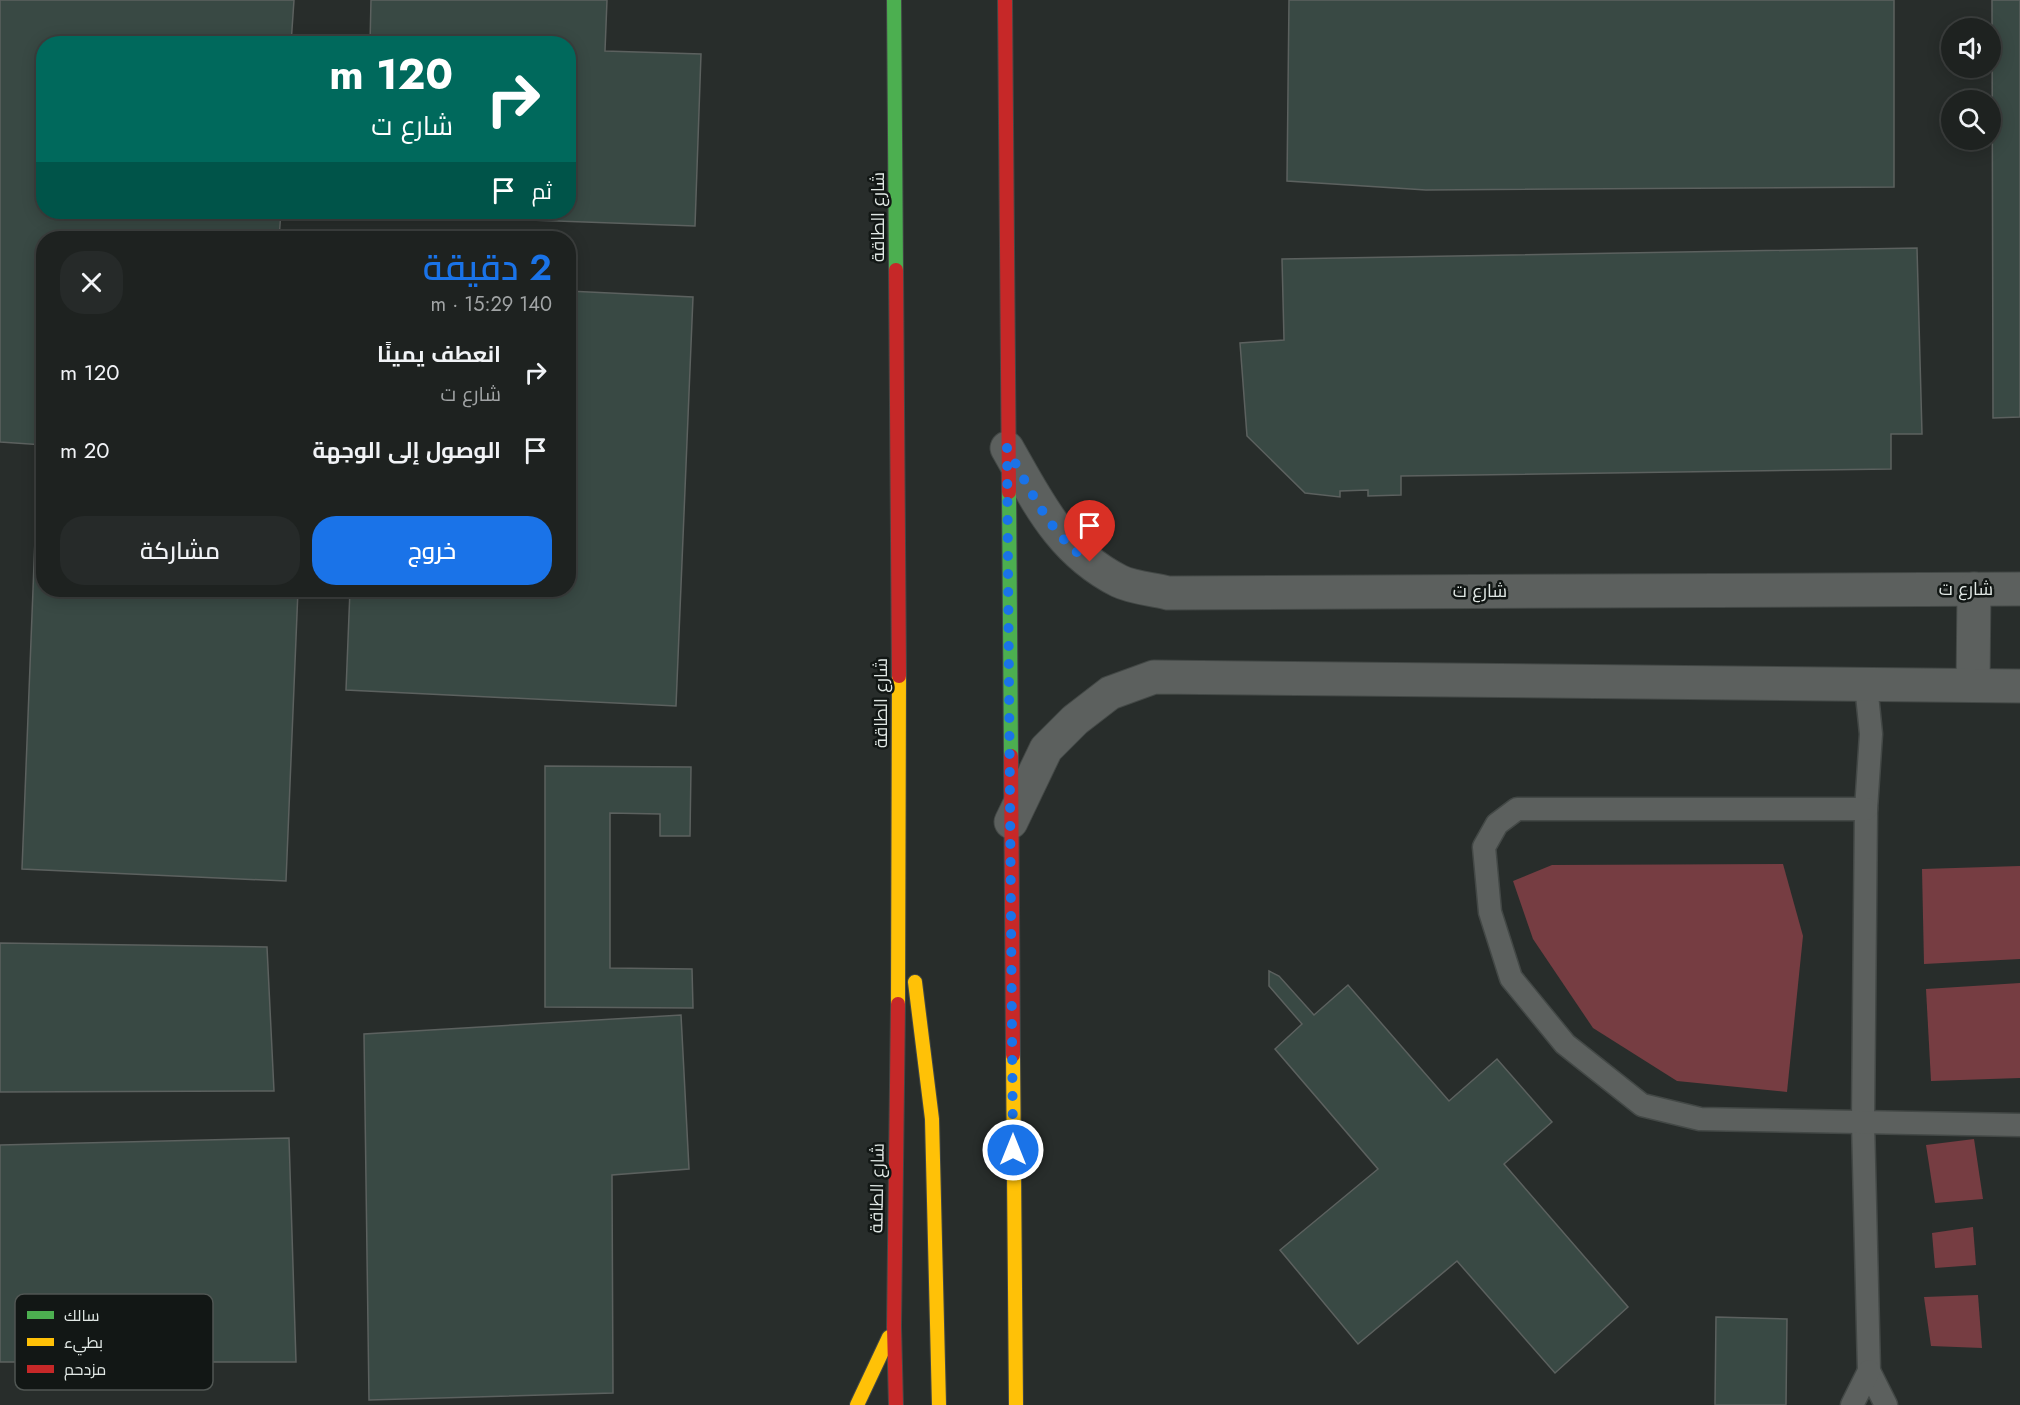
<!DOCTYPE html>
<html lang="ar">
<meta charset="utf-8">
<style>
:root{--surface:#1e2220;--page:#262a29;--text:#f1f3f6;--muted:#a1a4a5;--line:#3c3f3e;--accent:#1a73e8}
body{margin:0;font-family:Jost,Cairo,sans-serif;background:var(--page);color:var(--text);direction:rtl;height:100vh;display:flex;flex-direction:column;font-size:22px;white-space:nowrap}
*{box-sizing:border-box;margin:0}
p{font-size:20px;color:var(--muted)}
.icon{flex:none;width:33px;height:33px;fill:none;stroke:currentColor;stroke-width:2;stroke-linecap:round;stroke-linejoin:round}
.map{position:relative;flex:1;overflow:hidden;direction:ltr}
.details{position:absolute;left:36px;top:231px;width:540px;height:366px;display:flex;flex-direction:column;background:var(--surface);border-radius:24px;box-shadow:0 3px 15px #0003,0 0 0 2px var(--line);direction:rtl}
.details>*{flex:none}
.guide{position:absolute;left:36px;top:36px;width:540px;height:183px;border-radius:24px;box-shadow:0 3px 15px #0003,0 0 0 2px var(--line);direction:rtl;background:#00695c;color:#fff;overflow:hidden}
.controls{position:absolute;left:1941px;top:18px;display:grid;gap:12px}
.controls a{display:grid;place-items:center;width:60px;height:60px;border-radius:50%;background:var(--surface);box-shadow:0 3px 15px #0003,0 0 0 2px var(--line);font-size:30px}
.pin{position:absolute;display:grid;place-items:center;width:51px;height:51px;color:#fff;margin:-62px -26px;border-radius:50% 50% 50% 0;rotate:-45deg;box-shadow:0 0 6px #0007}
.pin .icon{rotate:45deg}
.me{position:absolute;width:66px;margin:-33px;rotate:0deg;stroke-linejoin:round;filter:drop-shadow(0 0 4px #0008)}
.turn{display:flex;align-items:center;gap:21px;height:126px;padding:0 24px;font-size:27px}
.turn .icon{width:78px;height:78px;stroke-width:2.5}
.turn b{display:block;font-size:42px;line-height:51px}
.then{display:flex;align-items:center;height:57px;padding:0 24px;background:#0003;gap:12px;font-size:22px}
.round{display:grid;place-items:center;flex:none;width:63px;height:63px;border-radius:24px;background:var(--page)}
.head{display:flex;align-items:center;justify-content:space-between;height:102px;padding:0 24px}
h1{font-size:36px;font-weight:600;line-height:45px;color:var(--accent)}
.primary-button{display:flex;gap:12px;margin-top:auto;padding:12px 24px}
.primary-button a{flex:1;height:69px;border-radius:24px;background:var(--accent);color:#fff;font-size:24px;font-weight:600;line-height:69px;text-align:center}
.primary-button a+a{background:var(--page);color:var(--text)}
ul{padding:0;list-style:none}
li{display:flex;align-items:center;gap:18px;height:78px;padding:0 24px}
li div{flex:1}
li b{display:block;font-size:22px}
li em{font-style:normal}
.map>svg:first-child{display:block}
.green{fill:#763d42}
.building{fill:#394944;stroke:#5c615f;stroke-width:1.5}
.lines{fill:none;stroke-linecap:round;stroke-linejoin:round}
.lane-casing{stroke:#434846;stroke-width:25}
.street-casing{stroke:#434846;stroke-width:35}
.fast-casing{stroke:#434846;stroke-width:16}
.slow-casing{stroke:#434846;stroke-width:16}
.jam-casing{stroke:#434846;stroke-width:16}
.lane{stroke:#5c605e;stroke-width:22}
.street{stroke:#5c605e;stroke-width:33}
.fast{stroke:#4caf50;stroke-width:14}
.slow{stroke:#ffc107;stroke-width:14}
.jam{stroke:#c62828;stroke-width:14}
.route{stroke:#1a73e8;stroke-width:10;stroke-dasharray:0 18}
.labels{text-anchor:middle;stroke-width:5;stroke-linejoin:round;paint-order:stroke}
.street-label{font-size:18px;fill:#e1e8e5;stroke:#121715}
.key{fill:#121715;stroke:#505653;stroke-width:1.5}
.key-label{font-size:16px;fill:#e1e8e5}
</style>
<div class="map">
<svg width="2020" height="1405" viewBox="0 0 2020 1405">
<rect width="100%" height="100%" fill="#282d2b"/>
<g class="green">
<path d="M 1783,864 L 1803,936 L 1787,1092 L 1677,1081 L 1593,1028 L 1533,939 L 1513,881 L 1552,865 Z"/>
<path d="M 2020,866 L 2020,959 L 1924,964 L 1922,869 Z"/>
<path d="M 2020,983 L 2020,1078 L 1931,1081 L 1926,989 Z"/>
<path d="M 1974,1139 L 1983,1199 L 1935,1203 L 1926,1145 Z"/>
<path d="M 1973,1227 L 1976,1265 L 1935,1268 L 1932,1233 Z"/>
<path d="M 1978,1295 L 1982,1348 L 1931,1346 L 1924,1297 Z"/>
</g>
<g class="building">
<path d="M 0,0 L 294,0 L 291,44 L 44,44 L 44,212 L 281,212 L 279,238 L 44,238 L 44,445 L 0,442 Z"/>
<path d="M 371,0 L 607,0 L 605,51 L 701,54 L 695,226 L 364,214 L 364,212 L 568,212 L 568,44 L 370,44 Z"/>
<path d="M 1289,0 L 1894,0 L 1894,187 L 1426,190 L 1287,181 Z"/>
<path d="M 1992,0 L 2020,0 L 2020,417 L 1993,418 Z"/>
<path d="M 1917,248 L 1922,434 L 1891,434 L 1891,469 L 1401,476 L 1401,495 L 1368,496 L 1368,490 L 1340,491 L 1340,497 L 1305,493 L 1247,436 L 1240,343 L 1284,340 L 1282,259 Z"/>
<path d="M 568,291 L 693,297 L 676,706 L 346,690 L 350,590 L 568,590 Z"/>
<path d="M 37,488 L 44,489 L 44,590 L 298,590 L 286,881 L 22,869 Z"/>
<path d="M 545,766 L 691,767 L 690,836 L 660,836 L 660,814 L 610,813 L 610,968 L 692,969 L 693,1008 L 545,1007 Z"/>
<path d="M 0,943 L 267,947 L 274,1091 L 0,1092 Z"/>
<path d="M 1269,971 L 1279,976 L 1314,1015 L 1348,985 L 1449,1101 L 1497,1059 L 1552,1122 L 1504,1164 L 1628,1307 L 1555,1373 L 1457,1261 L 1358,1344 L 1280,1250 L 1378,1169 L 1275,1049 L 1302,1024 L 1269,986 Z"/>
<path d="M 681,1015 L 689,1169 L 612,1175 L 613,1393 L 369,1400 L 364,1034 Z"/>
<path d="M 289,1138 L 296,1362 L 0,1362 L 0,1145 Z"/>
<path d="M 1716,1317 L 1787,1319 L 1786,1405 L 1715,1405 Z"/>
</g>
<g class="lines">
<defs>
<g id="lane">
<path d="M 1866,685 L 1871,734 L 1866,809 L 1863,1122 L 1869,1371 L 1886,1405"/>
<path d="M 1866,809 L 1517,809 L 1497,824 L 1484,847 L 1490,912 L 1511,978 L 1565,1044 L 1642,1105 L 1700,1119 L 2020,1125"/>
<path d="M 1852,1405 L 1869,1371"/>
</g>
<g id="street">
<path d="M 1007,448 C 1038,502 1060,551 1119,581 C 1133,588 1153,589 1168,593 L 2020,589"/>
<path d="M 1973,685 L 1974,589"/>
<path d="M 1011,822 L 1046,749 L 1075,720 L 1110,693 L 1154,677 L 2020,686"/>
</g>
<g id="fast">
<path d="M 894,0 L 896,270"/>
<path d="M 1009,492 L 1011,756"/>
</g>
<g id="slow">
<path d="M 915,982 L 932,1119 L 939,1405"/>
<path d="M 898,1004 L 899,676"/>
<path d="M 1013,1055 L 1016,1405"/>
<path d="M 857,1405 L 889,1337"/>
</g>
<g id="jam">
<path d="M 1005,0 L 1009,492"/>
<path d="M 896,270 L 899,676"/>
<path d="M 1011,756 L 1013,1055"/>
<path d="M 896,1405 L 894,1327 L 898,1004"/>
</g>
</defs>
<use href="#lane" class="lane-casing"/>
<use href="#street" class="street-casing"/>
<use href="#fast" class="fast-casing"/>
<use href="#slow" class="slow-casing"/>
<use href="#jam" class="jam-casing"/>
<use href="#lane" class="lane"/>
<use href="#street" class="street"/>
<use href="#fast" class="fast"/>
<use href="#slow" class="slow"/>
<use href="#jam" class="jam"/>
</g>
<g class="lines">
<path class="route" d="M 1013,1150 L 1007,448 C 1029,487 1050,536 1090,562"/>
</g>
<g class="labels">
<g class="street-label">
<text transform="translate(878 217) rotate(-90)" y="6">شارع الطاقة</text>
<text x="1966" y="595">شارع ت</text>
<text x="1480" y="597">شارع ت</text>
<text transform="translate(881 703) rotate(-90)" y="6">شارع الطاقة</text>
<text transform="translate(877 1188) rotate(-89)" y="6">شارع الطاقة</text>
</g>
</g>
<rect x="15" y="1294" width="198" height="96" rx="9" class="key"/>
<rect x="27" y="1311" width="27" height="8" fill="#4caf50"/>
<rect x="27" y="1338" width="27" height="8" fill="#ffc107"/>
<rect x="27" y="1365" width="27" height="8" fill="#c62828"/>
<g class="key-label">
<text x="64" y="1321">سالك</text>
<text x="64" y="1348">بطيء</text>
<text x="64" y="1375">مزدحم</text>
</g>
</svg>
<div class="controls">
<a><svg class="icon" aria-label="sound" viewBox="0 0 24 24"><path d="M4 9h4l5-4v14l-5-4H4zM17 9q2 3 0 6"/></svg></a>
<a><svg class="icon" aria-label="search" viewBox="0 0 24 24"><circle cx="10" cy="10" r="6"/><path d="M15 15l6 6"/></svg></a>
</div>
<div class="pin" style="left:1090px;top:562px;background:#d93025"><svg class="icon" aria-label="arrive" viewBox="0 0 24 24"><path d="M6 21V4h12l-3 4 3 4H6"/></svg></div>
<svg class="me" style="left:1013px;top:1150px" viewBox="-20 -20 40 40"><circle r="17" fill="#1a73e8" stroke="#fff" stroke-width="3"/><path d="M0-11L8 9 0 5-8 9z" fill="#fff"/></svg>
<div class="guide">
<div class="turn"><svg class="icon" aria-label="right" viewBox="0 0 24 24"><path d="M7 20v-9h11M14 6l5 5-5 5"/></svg><div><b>120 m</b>شارع ت</div></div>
<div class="then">ثم<svg class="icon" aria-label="arrive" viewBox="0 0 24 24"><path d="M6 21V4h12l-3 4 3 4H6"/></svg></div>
</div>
<section class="details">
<div class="head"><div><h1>2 دقيقة</h1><p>140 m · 15:29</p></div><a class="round"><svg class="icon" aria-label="close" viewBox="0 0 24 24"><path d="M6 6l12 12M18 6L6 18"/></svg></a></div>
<ul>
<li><svg class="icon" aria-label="right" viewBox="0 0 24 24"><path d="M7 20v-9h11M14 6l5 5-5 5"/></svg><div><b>انعطف يمينًا</b><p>شارع ت</p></div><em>120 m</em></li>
<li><svg class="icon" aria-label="arrive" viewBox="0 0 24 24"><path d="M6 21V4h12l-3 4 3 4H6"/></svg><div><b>الوصول إلى الوجهة</b></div><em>20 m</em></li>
</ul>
<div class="primary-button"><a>خروج</a><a>مشاركة</a></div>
</section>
</div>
